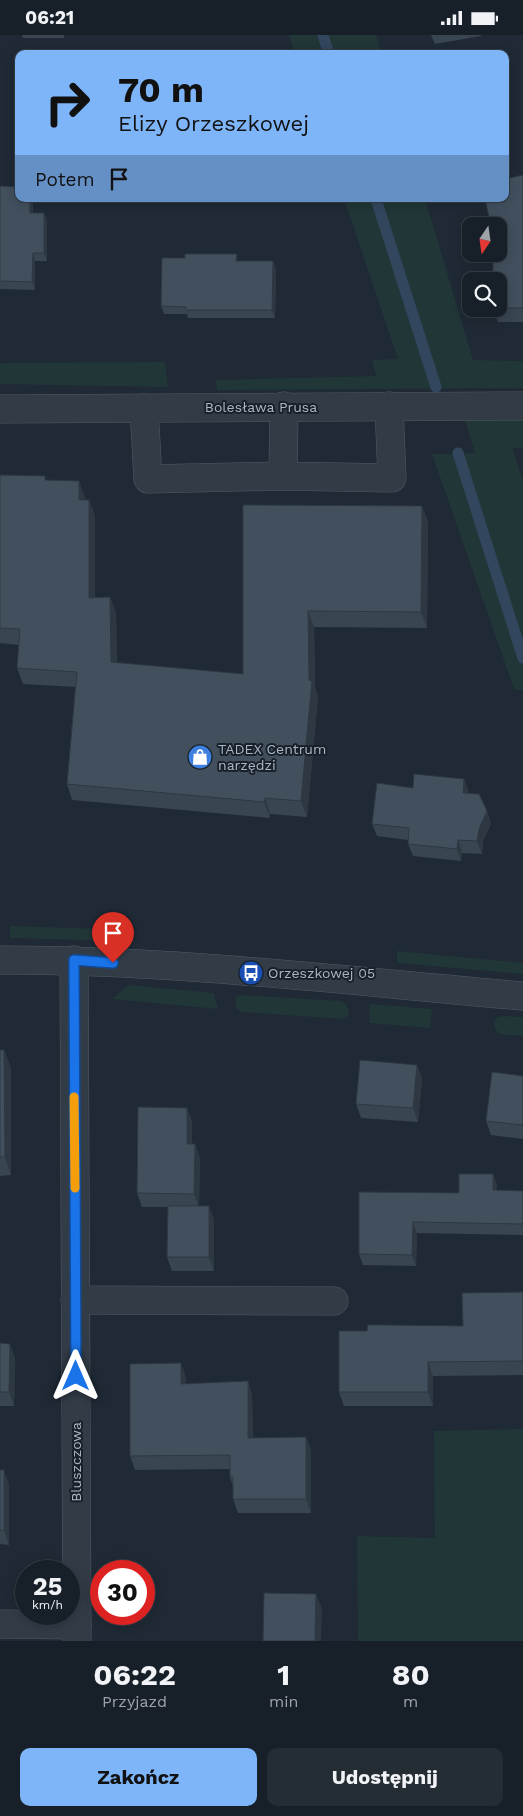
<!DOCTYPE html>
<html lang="pl">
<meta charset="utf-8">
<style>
:root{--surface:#172028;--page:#242d34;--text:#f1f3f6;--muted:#9ea3a8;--line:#363e45;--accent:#7db5f8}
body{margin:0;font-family:"Work Sans",sans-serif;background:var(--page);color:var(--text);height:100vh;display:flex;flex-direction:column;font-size:19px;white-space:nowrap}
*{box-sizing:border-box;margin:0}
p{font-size:16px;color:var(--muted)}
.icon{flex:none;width:28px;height:28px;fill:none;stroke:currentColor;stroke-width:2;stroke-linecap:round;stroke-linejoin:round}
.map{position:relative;height:1606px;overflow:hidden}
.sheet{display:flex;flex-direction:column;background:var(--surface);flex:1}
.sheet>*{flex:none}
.guide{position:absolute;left:15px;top:15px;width:494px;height:152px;border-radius:10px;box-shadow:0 2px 12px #0003,0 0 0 1px var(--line);background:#7db5f8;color:#111;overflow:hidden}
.needle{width:32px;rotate:193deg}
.fabs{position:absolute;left:462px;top:182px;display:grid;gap:10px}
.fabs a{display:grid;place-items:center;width:45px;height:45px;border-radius:10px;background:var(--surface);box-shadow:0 2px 12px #0003,0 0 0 1px var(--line);font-size:25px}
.speed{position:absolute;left:15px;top:1525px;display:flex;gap:10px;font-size:25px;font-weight:700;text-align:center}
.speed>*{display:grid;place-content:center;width:65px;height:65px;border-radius:50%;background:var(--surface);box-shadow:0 2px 12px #0003,0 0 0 1px var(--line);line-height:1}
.speed small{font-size:12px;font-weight:400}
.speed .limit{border:8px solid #d22;background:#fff;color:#111}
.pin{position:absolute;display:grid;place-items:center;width:42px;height:42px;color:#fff;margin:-51px -21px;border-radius:50% 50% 50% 0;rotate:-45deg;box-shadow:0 0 5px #0007}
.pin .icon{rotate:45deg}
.me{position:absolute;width:55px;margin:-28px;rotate:0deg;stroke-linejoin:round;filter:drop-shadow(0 0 4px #0008)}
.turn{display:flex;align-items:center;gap:18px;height:105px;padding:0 20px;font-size:22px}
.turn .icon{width:65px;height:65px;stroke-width:2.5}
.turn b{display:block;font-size:35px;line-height:42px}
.then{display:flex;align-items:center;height:48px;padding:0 20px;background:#0003;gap:10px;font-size:19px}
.eta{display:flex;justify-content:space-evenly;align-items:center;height:85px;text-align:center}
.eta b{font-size:30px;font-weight:700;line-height:35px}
.primary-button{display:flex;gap:10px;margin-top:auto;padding:10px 20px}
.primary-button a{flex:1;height:58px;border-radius:10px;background:var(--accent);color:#111;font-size:20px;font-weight:700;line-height:58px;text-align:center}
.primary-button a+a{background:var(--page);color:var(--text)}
.status{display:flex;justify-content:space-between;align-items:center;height:35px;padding:0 25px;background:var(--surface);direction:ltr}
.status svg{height:14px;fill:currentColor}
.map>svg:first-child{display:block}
.green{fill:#213637}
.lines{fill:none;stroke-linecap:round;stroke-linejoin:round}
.stream{stroke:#32475e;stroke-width:11}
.minor-casing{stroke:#505a65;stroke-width:29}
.minor{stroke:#323c47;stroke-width:28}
.wall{fill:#394551}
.shaded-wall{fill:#2e3842}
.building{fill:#42505e;stroke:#2e3842}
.route-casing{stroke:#114b97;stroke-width:12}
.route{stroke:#1a73e8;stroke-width:9}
.slow{stroke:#f59e0b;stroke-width:9}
.labels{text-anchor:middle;stroke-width:4;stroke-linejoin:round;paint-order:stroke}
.street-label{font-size:14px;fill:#acb7c4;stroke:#18212b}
.poi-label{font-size:14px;fill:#acb7c4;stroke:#18212b;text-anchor:start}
</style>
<div class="status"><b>06:21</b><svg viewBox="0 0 49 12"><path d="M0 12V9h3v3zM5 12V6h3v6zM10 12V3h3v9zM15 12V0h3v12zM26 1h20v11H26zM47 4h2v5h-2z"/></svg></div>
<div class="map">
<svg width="523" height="1606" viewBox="0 0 523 1606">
<rect width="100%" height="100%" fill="#1f2a36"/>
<g class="green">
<path d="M 289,0 L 376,0 L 382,19 L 295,19 Z"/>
<path d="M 344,164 L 425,164 L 473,325 L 523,326 L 523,353 L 217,355 L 216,345 L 376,341 L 372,325 L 398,324 Z"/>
<path d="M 165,327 L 168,352 L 0,349 L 0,328 Z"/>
<path d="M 465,385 L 523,385 L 523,413 L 512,413 L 523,446 L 523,656 L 514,654 L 432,419 L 475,418 Z"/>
<path d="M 10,891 L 133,895 L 122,906 L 10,903 Z"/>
<path d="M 397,916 L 523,928 L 523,939 L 397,928 Z"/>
<path d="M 128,950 L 214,958 L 218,974 L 112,964 Z"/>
<path d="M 240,960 L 340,966 L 346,970 L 349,976 L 348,981 L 342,984 L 242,977 L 237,974 L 235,963 Z"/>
<path d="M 370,969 L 432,974 L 430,993 L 369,988 Z"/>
<path d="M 503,981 L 523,982 L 523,1001 L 499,999 C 494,993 492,989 497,982 Z"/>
<path d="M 523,1394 L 523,1606 L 358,1606 L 357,1501 L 435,1503 L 434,1396 Z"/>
</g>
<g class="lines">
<g class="stream">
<path d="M 323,0 L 329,19"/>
<path d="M 376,164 L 436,352"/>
<path d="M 458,418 L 523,623"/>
</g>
<defs>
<g id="minor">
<path d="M 284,371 L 283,441 L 392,443 L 389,371"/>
<path d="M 144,373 L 148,444 L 283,441"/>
<path d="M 0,374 L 523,371"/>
<path d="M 0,925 C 175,925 349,946 523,961"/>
<path d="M 74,925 L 77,1606"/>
<path d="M 75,1265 L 334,1266"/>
<path d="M 0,1589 L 77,1590"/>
</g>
</defs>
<use href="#minor" class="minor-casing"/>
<use href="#minor" class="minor"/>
</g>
<g class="wall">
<path d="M 22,0 L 64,0 L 64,3 L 23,3 Z"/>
<path d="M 431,0 L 481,0 L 481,1 L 435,9 Z"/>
<path d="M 523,140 L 523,287 L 498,287 L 493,274 L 499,274 L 499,246 Z"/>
<path d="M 0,151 L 33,178 L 44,178 L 47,186 L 47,226 L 35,226 L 35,255 L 0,254 Z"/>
<path d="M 239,226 L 276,234 L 275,283 L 188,283 L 187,279 L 164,279 L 161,271 Z"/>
<path d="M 0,440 L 46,445 L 85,462 L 85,465 L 89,465 L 95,481 L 95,562 L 110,562 L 116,578 L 117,628 L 243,639 L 243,470 L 422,471 L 428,487 L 427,593 L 314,592 L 315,653 L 318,662 L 307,782 L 270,779 L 270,783 L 72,765 L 67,749 L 75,652 L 23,649 L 17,633 L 19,610 L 0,608 Z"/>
<path d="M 464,744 L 469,758 L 487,776 L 491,789 L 483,806 L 482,819 L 462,818 L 461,826 L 413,821 L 408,809 L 408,805 L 377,801 L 372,789 L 413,753 Z"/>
<path d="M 0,1015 L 4,1015 L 11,1033 L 11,1140 L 0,1141 Z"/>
<path d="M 417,1030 L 422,1044 L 418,1087 L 361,1083 L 356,1069 Z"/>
<path d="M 523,1041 L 523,1104 L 491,1100 L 486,1086 Z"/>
<path d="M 187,1073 L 192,1087 L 192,1109 L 195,1109 L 200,1123 L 199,1171 L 209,1171 L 214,1185 L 214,1236 L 172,1236 L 167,1222 L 168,1172 L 142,1172 L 137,1158 Z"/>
<path d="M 493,1139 L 497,1150 L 497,1155 L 523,1156 L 523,1200 L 417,1198 L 416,1231 L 363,1230 L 359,1219 L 459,1158 Z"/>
<path d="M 523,1257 L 523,1340 L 433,1341 L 433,1371 L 344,1371 L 339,1357 L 367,1296 L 463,1291 Z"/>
<path d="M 0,1308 L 15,1323 L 14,1371 L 0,1371 Z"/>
<path d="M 186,1342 L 186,1349 L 248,1346 L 252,1360 L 253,1403 L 306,1402 L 311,1416 L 311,1478 L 238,1478 L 233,1464 L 233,1452 L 230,1442 L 230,1434 L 135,1435 L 130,1421 Z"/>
<path d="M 0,1435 L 9,1449 L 9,1510 L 0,1509 Z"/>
</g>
<g class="shaded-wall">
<path d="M 30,164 L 33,164 L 33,186 L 30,178 Z"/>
<path d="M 44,178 L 47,186 L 47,226 L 44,218 Z"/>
<path d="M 33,218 L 35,226 L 35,255 L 32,247 Z"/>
<path d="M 273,226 L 276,234 L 275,283 L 272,275 Z"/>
<path d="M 79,446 L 85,462 L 85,481 L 79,465 Z"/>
<path d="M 89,465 L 95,481 L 95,579 L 89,563 Z"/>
<path d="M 422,471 L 428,487 L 427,593 L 421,577 Z"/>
<path d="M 110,562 L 116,578 L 117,643 L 111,627 Z"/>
<path d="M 308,576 L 314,592 L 315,653 L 318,662 L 307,782 L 301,766 L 309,645 Z"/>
<path d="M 464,744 L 469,757 L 468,770 L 463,758 Z"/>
<path d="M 265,763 L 270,779 L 270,783 L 264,767 Z"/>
<path d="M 487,776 L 491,789 L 483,806 L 482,819 L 477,806 L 479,794 Z"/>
<path d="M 458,805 L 462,818 L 461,826 L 457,814 Z"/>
<path d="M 4,1015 L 11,1033 L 11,1140 L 5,1122 Z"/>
<path d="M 417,1030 L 422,1044 L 418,1087 L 413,1073 Z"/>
<path d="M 187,1073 L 192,1087 L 192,1123 L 187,1109 Z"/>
<path d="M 195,1109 L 200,1123 L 199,1173 L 194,1159 Z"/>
<path d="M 493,1139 L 497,1150 L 497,1166 L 493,1155 Z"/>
<path d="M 209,1171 L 214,1185 L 214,1236 L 209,1222 Z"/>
<path d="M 413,1187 L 417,1198 L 416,1231 L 412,1220 Z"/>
<path d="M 10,1309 L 15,1323 L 14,1371 L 9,1357 Z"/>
<path d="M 428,1327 L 433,1341 L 433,1371 L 428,1357 Z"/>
<path d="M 181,1328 L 186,1342 L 186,1362 L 181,1349 Z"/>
<path d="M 248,1346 L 252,1360 L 253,1416 L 248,1403 Z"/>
<path d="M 306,1402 L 311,1416 L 311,1478 L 306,1464 Z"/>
<path d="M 4,1435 L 9,1449 L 9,1510 L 4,1495 Z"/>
<path d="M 316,1559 L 322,1573 L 321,1606 L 315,1606 Z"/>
</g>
<g class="building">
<path d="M 523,140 L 523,273 L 499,273 L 499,246 L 493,246 L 493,219 L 499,219 L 499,191 L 491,191 L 485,164 L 505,164 L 505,144 Z"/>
<path d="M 0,151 L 19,152 L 19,164 L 30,164 L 30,178 L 44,178 L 44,218 L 33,218 L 32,247 L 0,246 Z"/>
<path d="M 185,219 L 237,219 L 236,226 L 273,226 L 272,275 L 186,275 L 186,272 L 161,271 L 162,223 L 185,223 Z"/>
<path d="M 0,440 L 45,441 L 45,445 L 79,446 L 79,465 L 89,465 L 89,563 L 110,562 L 111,627 L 243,639 L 243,470 L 422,471 L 421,577 L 308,576 L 309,645 L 312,646 L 301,766 L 265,763 L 264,767 L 67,749 L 77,637 L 17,633 L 20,594 L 0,593 Z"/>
<path d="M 414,739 L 464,744 L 463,758 L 479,759 L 487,776 L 479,794 L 477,806 L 458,805 L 457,814 L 408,809 L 409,793 L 372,789 L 377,748 L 413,753 Z"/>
<path d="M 0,1015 L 4,1015 L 5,1122 L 0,1122 Z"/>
<path d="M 360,1025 L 417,1030 L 413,1073 L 356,1069 Z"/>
<path d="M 492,1037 L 523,1041 L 523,1090 L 486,1086 Z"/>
<path d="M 138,1072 L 187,1073 L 187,1109 L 195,1109 L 194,1159 L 137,1158 Z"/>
<path d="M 459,1139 L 493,1139 L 493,1155 L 523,1156 L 523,1189 L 413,1187 L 412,1220 L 359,1219 L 359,1157 L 459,1158 Z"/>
<path d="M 168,1171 L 209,1171 L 209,1222 L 167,1222 Z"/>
<path d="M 523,1257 L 523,1326 L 428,1327 L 428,1357 L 339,1357 L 339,1296 L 367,1296 L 368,1290 L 382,1290 L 463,1291 L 462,1258 Z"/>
<path d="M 0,1308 L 10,1309 L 9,1357 L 0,1357 Z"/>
<path d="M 181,1328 L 181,1349 L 248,1346 L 248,1403 L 306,1402 L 306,1464 L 233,1464 L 233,1442 L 230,1442 L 230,1420 L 130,1421 L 130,1329 Z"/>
<rect x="0" y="1435" width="4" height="60"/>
<path d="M 264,1558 L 316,1559 L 315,1606 L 263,1606 Z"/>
</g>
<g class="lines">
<defs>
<path id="route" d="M 76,1341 L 74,925 L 113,928"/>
</defs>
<use href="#route" class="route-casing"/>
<use href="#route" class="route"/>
<path class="slow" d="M 74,1062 L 75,1153"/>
</g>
<defs>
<symbol id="shop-disc" viewBox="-11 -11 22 22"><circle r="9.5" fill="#3f7fe0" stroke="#18212b"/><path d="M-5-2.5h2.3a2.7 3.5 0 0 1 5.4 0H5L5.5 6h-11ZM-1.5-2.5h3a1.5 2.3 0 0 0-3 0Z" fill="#fff"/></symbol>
<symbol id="bus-disc" viewBox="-11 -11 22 22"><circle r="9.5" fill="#1a4fb4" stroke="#18212b"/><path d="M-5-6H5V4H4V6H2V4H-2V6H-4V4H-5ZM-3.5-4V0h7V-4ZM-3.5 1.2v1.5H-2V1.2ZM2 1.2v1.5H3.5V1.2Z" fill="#fff"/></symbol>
</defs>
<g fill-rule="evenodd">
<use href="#shop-disc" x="186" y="708" width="28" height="28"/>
<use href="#bus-disc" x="237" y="924" width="28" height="28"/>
</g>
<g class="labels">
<g class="street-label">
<text x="261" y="377">Bolesława Prusa</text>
<text transform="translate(76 1427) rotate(-90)" y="5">Bluszczowa</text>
</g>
<g class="poi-label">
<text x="218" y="719">TADEX Centrum<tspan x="218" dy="16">narzędzi</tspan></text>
<text x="268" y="943">Orzeszkowej 05</text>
</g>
</g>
</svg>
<div class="fabs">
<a><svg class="needle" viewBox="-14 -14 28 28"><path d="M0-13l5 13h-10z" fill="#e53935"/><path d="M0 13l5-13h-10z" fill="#9ea3a8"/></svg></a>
<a><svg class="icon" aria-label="search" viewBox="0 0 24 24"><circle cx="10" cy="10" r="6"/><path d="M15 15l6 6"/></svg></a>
</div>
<div class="speed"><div>25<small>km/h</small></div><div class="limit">30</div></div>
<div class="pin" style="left:113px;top:928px;background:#d93025"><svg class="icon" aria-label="arrive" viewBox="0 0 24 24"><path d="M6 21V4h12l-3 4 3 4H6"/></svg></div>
<svg class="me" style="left:76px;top:1341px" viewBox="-20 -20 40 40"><path d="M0-17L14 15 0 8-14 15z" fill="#1a73e8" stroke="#fff" stroke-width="4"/></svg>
<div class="guide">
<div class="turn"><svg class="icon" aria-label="right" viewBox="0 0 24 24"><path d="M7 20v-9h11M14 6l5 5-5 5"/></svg><div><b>70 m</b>Elizy Orzeszkowej</div></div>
<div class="then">Potem<svg class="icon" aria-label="arrive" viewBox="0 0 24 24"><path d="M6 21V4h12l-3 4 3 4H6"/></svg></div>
</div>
</div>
<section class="sheet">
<div class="eta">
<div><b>06:22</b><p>Przyjazd</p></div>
<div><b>1</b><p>min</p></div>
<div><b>80</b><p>m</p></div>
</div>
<div class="primary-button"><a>Zakończ</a><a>Udostępnij</a></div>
</section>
